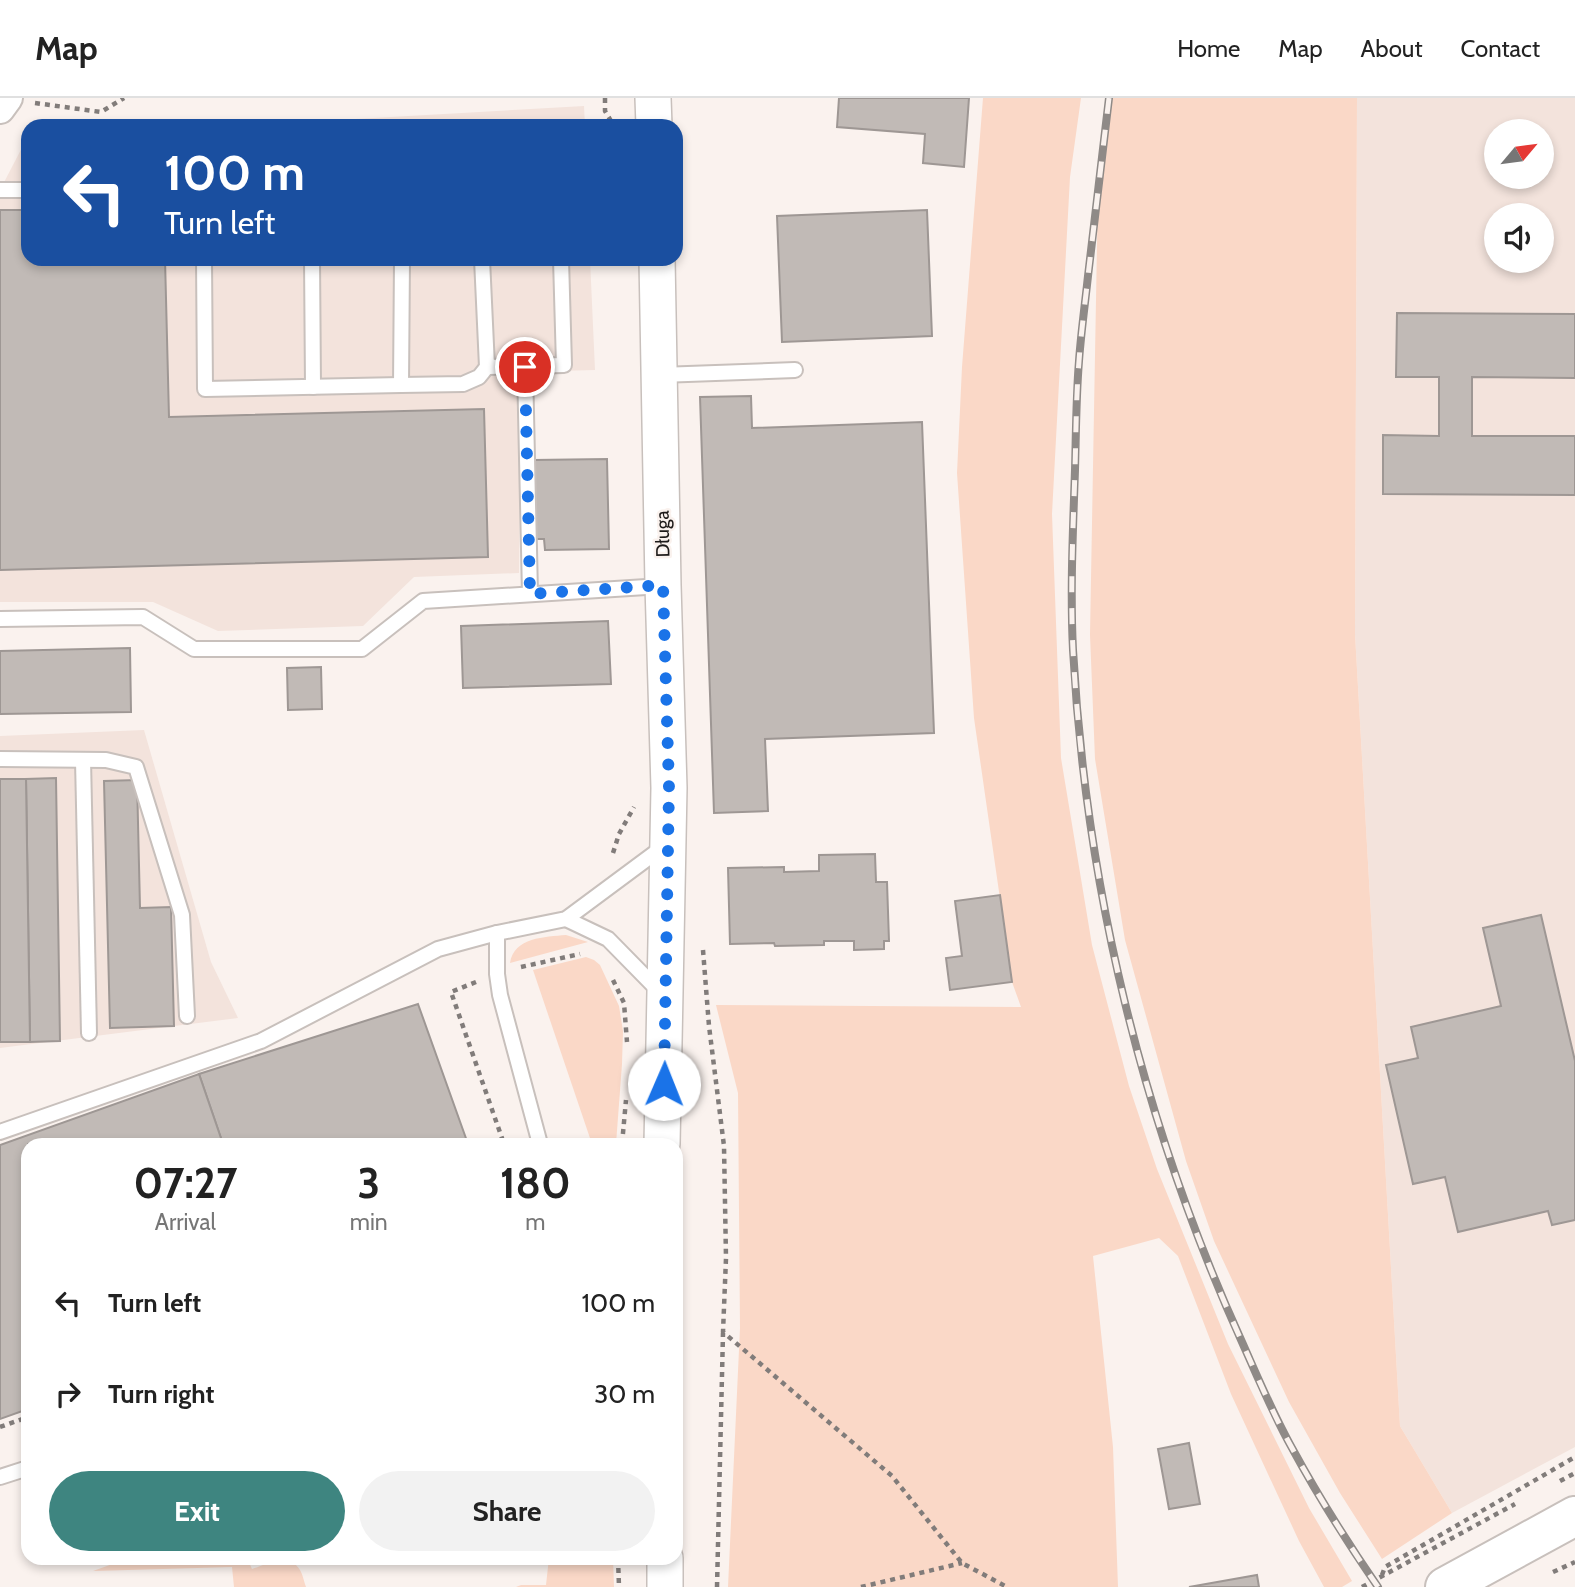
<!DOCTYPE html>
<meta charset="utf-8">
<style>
:root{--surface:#fff;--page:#f2f2f2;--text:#222;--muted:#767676;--line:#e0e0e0;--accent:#3e8580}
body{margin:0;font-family:Cabin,sans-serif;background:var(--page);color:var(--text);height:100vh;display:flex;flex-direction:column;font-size:26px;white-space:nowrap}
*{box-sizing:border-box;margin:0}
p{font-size:23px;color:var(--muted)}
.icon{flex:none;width:38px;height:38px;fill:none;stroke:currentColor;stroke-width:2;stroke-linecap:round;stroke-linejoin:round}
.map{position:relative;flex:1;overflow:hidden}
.panel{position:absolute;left:21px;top:1040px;width:662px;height:427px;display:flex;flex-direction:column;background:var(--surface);border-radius:21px;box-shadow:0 4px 10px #0003}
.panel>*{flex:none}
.hud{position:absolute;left:21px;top:21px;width:662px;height:147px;border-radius:21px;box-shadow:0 4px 10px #0003;background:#1a4fa0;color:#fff;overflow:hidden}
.needle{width:46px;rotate:61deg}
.buttons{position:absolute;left:1484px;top:21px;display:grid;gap:14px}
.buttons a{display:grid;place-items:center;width:70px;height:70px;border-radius:50%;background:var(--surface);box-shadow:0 4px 10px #0003;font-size:35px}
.pin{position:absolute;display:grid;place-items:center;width:60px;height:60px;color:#fff;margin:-30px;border:4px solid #fff;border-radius:50%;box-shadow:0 2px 7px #0007}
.me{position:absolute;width:77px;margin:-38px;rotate:1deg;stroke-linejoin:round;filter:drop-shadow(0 0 5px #0008)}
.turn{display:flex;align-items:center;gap:24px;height:147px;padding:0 28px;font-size:32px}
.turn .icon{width:91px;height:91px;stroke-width:2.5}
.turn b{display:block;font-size:49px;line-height:60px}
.eta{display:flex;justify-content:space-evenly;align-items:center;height:119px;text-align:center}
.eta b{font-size:42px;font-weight:800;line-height:49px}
.cta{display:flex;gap:14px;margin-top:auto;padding:14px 28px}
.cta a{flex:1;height:80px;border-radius:42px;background:var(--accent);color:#fff;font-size:28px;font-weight:800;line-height:80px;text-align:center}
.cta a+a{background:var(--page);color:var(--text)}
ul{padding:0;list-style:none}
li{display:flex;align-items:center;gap:21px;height:91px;padding:0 28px}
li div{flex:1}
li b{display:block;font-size:26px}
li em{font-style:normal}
header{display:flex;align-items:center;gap:42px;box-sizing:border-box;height:98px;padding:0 35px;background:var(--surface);border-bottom:2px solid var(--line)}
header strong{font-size:33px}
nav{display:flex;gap:38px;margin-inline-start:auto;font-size:24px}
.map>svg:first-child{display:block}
.built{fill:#f3e3dc;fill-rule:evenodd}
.green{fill:#fad8c7}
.building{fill:#c1bab6;stroke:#9e9794;stroke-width:2}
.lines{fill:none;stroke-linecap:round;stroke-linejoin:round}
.service-casing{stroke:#c8c0bc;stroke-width:18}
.minor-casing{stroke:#c8c0bc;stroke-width:32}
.tertiary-casing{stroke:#c8c0bc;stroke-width:38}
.secondary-casing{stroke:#c8c0bc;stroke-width:42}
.path{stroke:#817c7a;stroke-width:4.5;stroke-dasharray:5 5;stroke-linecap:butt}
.service{stroke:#fff;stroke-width:14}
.minor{stroke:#fff;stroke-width:28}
.tertiary{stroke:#fff;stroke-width:35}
.secondary{stroke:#fff;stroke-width:38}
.rail-casing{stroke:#8f8a87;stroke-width:8}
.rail{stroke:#faf2ee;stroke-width:5;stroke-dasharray:16;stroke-linecap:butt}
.route{stroke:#1a73e8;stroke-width:12;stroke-dasharray:0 21.6}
.labels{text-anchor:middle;stroke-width:5;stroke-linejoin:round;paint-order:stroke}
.street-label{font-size:19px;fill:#1d1a19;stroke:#faf2ee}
</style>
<header>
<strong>Map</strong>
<nav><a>Home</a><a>Map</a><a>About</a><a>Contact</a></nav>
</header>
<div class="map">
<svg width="1575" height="1489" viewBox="0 0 1575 1489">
<rect width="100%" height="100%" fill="#faf2ee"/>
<g class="built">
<path d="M 1357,0 L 1575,0 L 1575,1349 L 1452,1415 L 1400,1328 L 1355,536 ZM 1496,33 L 1542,33 L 1542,79 L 1496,79 ZM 1496,117 L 1542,117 L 1542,163 L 1496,163 Z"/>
<path d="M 584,8 L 585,28 L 233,28 Z"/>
<path d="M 27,40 L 28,40 L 28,161 L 590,161 L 595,272 L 521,274 L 519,475 L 414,479 L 363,528 L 218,533 L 153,504 L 0,504 L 0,92 Z"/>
<path d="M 144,632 L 211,864 L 238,920 L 0,950 L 0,638 Z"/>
</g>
<g class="green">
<path d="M 983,0 L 1081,0 L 1070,79 L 1052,416 L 1061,660 L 1092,847 L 1129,988 L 1157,1071 L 1228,1246 L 1309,1410 L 1352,1483 L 1342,1489 L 1324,1489 L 1299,1443 L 1231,1296 L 1178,1158 L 1159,1140 L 1093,1158 L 1113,1349 L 1118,1489 L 728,1489 L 740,1230 L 738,995 L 716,907 L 1021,909 L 1012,884 L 974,620 L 957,375 L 962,269 Z"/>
<path d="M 1111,0 L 1357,0 L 1355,536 L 1400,1328 L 1452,1415 L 1382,1461 L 1340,1395 L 1289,1304 L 1214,1143 L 1186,1063 L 1125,842 L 1095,661 L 1090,537 L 1098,90 Z"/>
<path d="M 566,837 L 588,844 L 510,865 C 514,839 545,839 566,837 Z"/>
<path d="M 586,859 L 594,862 L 600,867 L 619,908 L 623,933 L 622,966 L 616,1046 L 592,1046 L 533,872 Z"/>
<path d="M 129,1460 L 247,1460 L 252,1471 C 267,1466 289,1454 300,1472 C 303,1477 304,1484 306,1489 L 234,1489 L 232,1469 L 93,1473 Z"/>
<path d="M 549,1460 L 613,1460 L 614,1489 L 516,1489 L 521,1487 L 546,1487 Z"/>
</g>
<g class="building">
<path d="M 839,0 L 969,0 L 964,69 L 923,65 L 925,36 L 837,29 Z"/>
<path d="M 0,112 L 28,112 L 28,161 L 165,161 L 169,319 L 484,311 L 488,459 L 0,472 Z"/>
<path d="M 927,112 L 932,238 L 782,244 L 777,118 Z"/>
<path d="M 1397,215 L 1575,216 L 1575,280 L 1472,279 L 1472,338 L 1575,338 L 1575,397 L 1383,396 L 1383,337 L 1439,338 L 1439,279 L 1396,279 Z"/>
<path d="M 751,298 L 752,330 L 922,324 L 934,635 L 765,641 L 768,713 L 714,715 L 700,299 Z"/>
<path d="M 607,361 L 609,451 L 545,452 L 544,441 L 536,441 L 534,362 Z"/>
<path d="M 608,523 L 611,586 L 463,590 L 461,528 Z"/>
<path d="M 130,550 L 131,614 L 0,616 L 0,553 Z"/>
<path d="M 321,569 L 322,611 L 288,612 L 287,570 Z"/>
<path d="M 56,680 L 60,943 L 30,944 L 26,681 Z"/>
<path d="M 0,681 L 26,681 L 30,944 L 0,944 Z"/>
<path d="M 137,682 L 140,810 L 171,809 L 174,928 L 110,930 L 104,683 Z"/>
<path d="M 875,756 L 876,784 L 887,784 L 889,843 L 884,843 L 884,851 L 854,852 L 854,843 L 824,843 L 824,847 L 775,848 L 774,845 L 730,846 L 728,770 L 784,769 L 784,774 L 819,773 L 819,757 Z"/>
<path d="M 1000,797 L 1012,884 L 950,892 L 946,860 L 962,858 L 955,803 Z"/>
<path d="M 1541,817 L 1575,963 L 1575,1122 L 1552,1127 L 1548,1113 L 1458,1134 L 1445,1079 L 1413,1086 L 1386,967 L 1418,960 L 1411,929 L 1501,908 L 1483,830 Z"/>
<path d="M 418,906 L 468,1046 L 223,1046 L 199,976 Z"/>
<path d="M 199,976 L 223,1046 L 28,1046 L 28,1311 L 0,1321 L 0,1047 Z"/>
<path d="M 1189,1345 L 1200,1406 L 1169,1411 L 1158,1351 Z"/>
<path d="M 1257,1477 L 1259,1489 L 1189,1489 Z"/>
</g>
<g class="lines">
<defs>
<g id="service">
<path d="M 0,92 L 28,92"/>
<path d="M 204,161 L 205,291 L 401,287"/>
<path d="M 312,161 L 313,289"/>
<path d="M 402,161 L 401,287 L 463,286 L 479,279 L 487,269"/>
<path d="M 482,161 L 487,269 L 564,267 L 561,161"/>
<path d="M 525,269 L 530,496"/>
<path d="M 660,277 L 795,272"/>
<path d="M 0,521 L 143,519 L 194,551 L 362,551 L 423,503 L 662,488"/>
<path d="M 0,661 L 106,662 L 136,669 L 182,817 L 187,918"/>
<path d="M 83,662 L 89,935"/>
<path d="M 566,821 L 608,841 L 660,894"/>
<path d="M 0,1034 L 261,943 L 438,851 L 497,835"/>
<path d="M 540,1046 L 500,897 L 497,876 L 497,835 L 566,821 L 663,749"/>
<path d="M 0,1379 L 28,1370"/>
</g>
<path id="minor" d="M 0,11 L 8,0"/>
<g id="tertiary">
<path d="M 653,0 L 654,28"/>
<path d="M 657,161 L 663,487 L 669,690 L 662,1046"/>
<path d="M 665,1460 L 665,1489"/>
</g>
<path id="secondary" d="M 1445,1489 L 1575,1418"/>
</defs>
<use href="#service" class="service-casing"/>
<use href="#minor" class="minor-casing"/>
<use href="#tertiary" class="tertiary-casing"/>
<use href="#secondary" class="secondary-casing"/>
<g class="path">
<path d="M 605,0 L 605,13 L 614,28"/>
<path d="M 35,5 L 101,14 L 124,0"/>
<path d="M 613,755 L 619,736 L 634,709"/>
<path d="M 703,852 L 709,928 L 724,1048 L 726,1160 L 723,1234 L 892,1378 L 962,1465 L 1007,1489"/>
<path d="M 521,869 L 580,856"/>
<path d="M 613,882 L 624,905 L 627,944"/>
<path d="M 476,884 L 451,894 L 504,1046"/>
<path d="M 622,1046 L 626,1002"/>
<path d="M 0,1329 L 28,1319"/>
<path d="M 1560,1383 L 1575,1375"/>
<path d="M 618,1460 L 619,1489"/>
<path d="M 1553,1474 L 1575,1464"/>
<path d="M 1382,1477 L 1385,1469 L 1575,1359"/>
<path d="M 717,1489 L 723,1235"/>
<path d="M 861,1489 L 962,1465"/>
<path d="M 1362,1489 L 1515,1406"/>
</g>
<use href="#service" class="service"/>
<use href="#minor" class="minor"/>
<use href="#tertiary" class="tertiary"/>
<use href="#secondary" class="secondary"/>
<defs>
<path id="rail" d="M 1109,0 C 1102,59 1095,119 1088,178 C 1085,206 1081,235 1079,263 C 1076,300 1076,336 1075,372 C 1073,432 1070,492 1073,552 C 1086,791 1143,1026 1242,1244 C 1258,1280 1273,1316 1292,1350 C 1318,1398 1347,1444 1378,1489"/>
</defs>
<use href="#rail" class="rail-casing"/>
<use href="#rail" class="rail"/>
</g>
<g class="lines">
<path class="route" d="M 525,269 L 530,496 L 663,487 L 669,690 L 664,986"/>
</g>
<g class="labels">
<g class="street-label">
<text transform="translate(662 436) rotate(-91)" y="7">Długa</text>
</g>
</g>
</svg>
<div class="buttons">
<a><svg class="needle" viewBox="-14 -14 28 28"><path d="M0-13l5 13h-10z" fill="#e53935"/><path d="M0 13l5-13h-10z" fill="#767676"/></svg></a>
<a><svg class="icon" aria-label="sound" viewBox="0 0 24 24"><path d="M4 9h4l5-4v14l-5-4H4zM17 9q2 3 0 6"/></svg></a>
</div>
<div class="pin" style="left:525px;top:269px;background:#d93025"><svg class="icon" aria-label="arrive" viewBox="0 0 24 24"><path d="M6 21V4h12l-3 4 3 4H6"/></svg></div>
<svg class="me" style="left:664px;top:986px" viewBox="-20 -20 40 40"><circle r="19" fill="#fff"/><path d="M0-13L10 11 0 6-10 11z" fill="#1a73e8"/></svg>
<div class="hud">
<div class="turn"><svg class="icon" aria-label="left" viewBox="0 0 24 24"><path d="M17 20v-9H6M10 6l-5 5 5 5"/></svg><div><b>100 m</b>Turn left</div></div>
</div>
<section class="panel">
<div class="eta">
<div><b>07:27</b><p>Arrival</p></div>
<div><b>3</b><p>min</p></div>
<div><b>180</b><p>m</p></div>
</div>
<ul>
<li><svg class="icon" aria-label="left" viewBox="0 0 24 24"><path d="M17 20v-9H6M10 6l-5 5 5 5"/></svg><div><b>Turn left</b></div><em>100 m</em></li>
<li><svg class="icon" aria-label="right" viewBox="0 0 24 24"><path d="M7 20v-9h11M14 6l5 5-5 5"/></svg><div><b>Turn right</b></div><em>30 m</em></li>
</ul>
<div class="cta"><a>Exit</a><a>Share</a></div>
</section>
</div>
